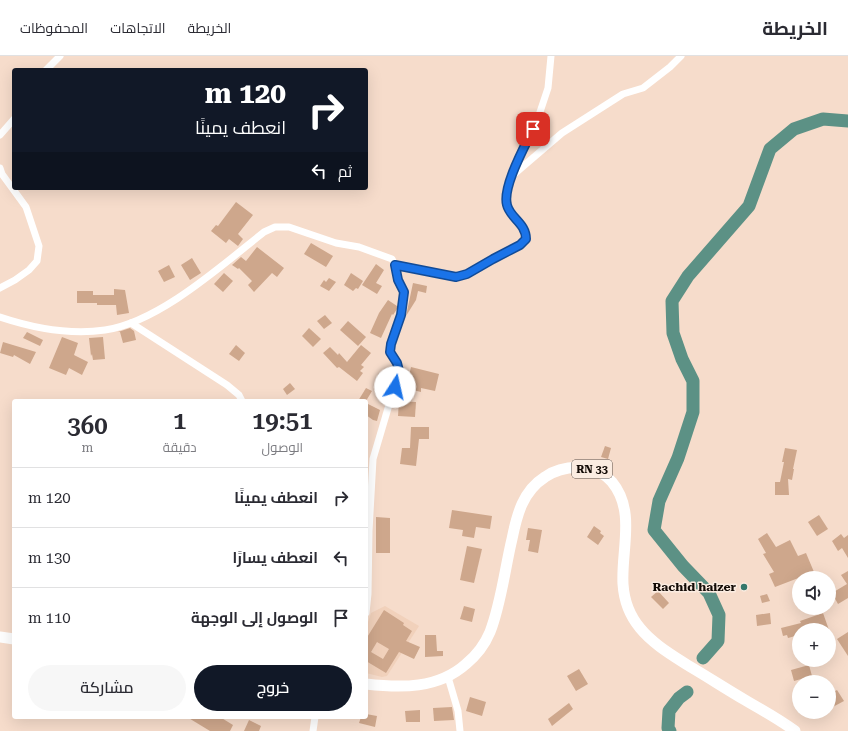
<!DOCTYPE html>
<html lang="ar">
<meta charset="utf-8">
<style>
:root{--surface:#fff;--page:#f7f7f7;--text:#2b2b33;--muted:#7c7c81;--line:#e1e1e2;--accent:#111827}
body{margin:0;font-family:"Roboto Serif",Cairo,serif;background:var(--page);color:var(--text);direction:rtl;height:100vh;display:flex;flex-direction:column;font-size:15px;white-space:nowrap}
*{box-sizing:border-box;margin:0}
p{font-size:13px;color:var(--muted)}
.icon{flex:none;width:22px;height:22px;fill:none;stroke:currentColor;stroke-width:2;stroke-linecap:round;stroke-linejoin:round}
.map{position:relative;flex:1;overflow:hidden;direction:ltr}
.details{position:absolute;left:12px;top:343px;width:356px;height:320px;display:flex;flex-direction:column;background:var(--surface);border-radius:4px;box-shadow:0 4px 16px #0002;direction:rtl}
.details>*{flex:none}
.hud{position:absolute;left:12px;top:12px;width:356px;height:122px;border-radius:4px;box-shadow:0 4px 16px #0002;direction:rtl;background:#111827;color:#fff;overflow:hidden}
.fabs{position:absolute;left:792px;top:515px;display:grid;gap:8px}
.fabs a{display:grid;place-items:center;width:44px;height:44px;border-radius:50%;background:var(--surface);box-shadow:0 4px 16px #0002;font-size:20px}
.pin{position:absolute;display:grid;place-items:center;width:34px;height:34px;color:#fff;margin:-17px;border-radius:8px;box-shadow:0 2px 6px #0006}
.me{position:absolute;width:44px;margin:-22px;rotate:10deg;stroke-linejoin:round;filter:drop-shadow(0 0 3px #0008)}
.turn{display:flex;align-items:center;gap:14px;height:84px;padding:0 16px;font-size:18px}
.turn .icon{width:52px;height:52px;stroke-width:2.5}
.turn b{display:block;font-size:28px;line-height:34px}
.then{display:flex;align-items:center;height:38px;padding:0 16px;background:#0003;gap:8px;font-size:15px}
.eta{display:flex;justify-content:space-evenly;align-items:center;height:68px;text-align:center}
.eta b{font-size:24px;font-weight:600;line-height:28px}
.cta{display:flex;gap:8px;margin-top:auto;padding:8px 16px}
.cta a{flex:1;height:46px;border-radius:24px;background:var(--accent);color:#fff;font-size:16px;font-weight:600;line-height:46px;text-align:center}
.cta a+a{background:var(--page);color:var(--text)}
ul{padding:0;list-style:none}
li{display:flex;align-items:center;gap:12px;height:60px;padding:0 16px;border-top:1px solid var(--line)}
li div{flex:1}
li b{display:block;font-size:15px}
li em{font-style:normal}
header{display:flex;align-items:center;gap:24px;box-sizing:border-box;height:56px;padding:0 20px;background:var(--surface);border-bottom:1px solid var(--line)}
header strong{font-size:19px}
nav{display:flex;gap:22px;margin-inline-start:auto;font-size:14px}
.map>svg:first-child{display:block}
.built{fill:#f1d1bb}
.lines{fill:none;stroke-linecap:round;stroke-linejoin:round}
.river{stroke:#5c9185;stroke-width:13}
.building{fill:#cea78c;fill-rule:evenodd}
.minor{stroke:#fff;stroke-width:7}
.primary{stroke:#fff;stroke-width:11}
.route-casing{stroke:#114b97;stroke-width:10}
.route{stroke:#1a73e8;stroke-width:7}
.poi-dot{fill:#34786b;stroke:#fbece1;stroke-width:1.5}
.labels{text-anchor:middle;stroke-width:3;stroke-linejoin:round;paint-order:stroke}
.shield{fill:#fbece1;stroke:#594e48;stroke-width:1}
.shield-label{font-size:11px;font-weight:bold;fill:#130b06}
.poi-label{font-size:12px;font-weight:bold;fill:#130b06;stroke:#fbece1;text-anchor:end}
</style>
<header>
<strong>الخريطة</strong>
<nav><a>الخريطة</a><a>الاتجاهات</a><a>المحفوظات</a></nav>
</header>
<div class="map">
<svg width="848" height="675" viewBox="0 0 848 675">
<rect width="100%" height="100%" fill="#f6dccb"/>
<path class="built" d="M 385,550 L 419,570 L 387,620 L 382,621 L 366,617 L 366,572 L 371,557 Z"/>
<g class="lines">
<g class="river">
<path d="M 703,602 L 718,585 L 719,559 L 709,537 L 683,510 L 654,474 L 659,445 L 678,402 L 693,356 L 693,325 L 682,303 L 673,277 L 672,245 L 688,220 L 749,150 L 770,93 L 794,73 L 823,63 L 848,65"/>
<path d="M 670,675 L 668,672 L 669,655 L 679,642 L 687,636"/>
</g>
</g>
<g class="building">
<path d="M 236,146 L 253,159 L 238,178 L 243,183 L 238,190 L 229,183 L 226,187 L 211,175 L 216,169 L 218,170 Z"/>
<path d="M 311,187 L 333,200 L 326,211 L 304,198 Z"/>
<path d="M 257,191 L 284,212 L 277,221 L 272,217 L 254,236 L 248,229 L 252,225 L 239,212 L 238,213 L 232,209 L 241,201 L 246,205 Z"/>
<path d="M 192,202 L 201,217 L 190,224 L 181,209 Z"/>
<path d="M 376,208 L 384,214 L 376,227 L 382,230 L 377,238 L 362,229 Z"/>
<path d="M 169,209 L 175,221 L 164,226 L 158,215 Z"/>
<path d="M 224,217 L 233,225 L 223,236 L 214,228 Z"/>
<path d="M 351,217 L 363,225 L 358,233 L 356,232 L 353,235 L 344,229 Z"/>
<path d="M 329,222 L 336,226 L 329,235 L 320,230 L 324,224 L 326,226 Z"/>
<path d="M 413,227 L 427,230 L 426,237 L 418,235 L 416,244 L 406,260 Z"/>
<path d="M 114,233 L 125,234 L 129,257 L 117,259 L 116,249 L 97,249 L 97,247 L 77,247 L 77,235 L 93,235 L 93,239 L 114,239 Z"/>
<path d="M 388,244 L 397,250 L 397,253 L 393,259 L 392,258 L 381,282 L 370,277 L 379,257 Z"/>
<path d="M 325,259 L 332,267 L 324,273 L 317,265 Z"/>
<path d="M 348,265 L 366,281 L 358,290 L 340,274 Z"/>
<path d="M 130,272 L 134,275 L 136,284 L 123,287 L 120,276 L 118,276 Z"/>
<path d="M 309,272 L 321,283 L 313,291 L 302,280 Z"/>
<path d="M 27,276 L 43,284 L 40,290 L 23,282 Z"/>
<path d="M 62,281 L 78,287 L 74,299 L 88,306 L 82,319 L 69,312 L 66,319 L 49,312 Z"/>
<path d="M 103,281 L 105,303 L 93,304 L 92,298 L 91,300 L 89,282 Z"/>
<path d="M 3,286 L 36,296 L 30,308 L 14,299 L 13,301 L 0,297 Z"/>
<path d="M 236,289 L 245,297 L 239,305 L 229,298 Z"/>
<path d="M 361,289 L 371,297 L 361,309 L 364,311 L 360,315 L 363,317 L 357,325 L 339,311 L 337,312 L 323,297 L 330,291 L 338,299 L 339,297 L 347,306 Z"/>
<path d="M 411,311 L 439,318 L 435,335 L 421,332 L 421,336 L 409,333 L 409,330 L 407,329 Z"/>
<path d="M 379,323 L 390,327 L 386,336 L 385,336 L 384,337 L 374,334 Z"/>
<path d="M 290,327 L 295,333 L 287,339 L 283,333 Z"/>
<path d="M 366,332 L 372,335 L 366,345 L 358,345 Z"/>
<path d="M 399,345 L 416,346 L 415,361 L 398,360 Z"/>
<path d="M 366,347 L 380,354 L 377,365 L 373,364 L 366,359 Z"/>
<path d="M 411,371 L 429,371 L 429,383 L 419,383 L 416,410 L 400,408 L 402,392 L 410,392 Z"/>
<path d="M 605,390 L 611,392 L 608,403 L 601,401 Z"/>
<path d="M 785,392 L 797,394 L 793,413 L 794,413 L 792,424 L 788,423 L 789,439 L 775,439 L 775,426 L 780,426 L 784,406 L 782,406 Z"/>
<path d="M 452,454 L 492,460 L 490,473 L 476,471 L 474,482 L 462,480 L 463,474 L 449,472 Z"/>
<path d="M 819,459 L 828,473 L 817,480 L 808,466 Z"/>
<path d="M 376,461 L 390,462 L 390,497 L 376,497 Z"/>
<path d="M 594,470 L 601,475 L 600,477 L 604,480 L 598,489 L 587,481 Z"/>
<path d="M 528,472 L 542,474 L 538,497 L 528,495 L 530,484 L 526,484 Z"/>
<path d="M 767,477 L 776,491 L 790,484 L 798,500 L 806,497 L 814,516 L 775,531 L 769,518 L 774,516 L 763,498 L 766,497 L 758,483 Z"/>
<path d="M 841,478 L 844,482 L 848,479 L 848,502 L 842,492 L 838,495 L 832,485 Z"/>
<path d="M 467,490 L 482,493 L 474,527 L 460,524 Z"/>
<path d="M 848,515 L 848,542 L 838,548 L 832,537 L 847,528 L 841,519 Z"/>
<path d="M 658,535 L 669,547 L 663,553 L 651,541 Z"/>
<path d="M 767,538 L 770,545 L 762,547 L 760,540 Z"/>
<path d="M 464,550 L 475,553 L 472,566 L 460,563 Z"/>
<path d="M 384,554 L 404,567 L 403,569 L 412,575 L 406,585 L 420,591 L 414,603 L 399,596 L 386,617 L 366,605 L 366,583 ZM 377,586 L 389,593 L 383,603 L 371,596 Z"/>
<path d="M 770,557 L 771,568 L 757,570 L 756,559 Z"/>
<path d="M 823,557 L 829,574 L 814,574 L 813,571 L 804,574 L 799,574 L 799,579 L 788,582 L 787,579 L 783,580 L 781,572 L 801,567 L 800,565 Z"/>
<path d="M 848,576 L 848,600 L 837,583 Z"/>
<path d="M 425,579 L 436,579 L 437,595 L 443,595 L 443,600 L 425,601 Z"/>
<path d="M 809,609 L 812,620 L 794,625 L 791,614 Z"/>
<path d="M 579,613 L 588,628 L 576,635 L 567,620 Z"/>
<path d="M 837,634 L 844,645 L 829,653 L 829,639 Z"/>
<path d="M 470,641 L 486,646 L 482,660 L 466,655 Z"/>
<path d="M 569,647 L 573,653 L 552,670 L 548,663 Z"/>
<path d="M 452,651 L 454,664 L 434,665 L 433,652 Z"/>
<path d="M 420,654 L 420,666 L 406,666 L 405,655 Z"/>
<path d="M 366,658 L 377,660 L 375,671 L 359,667 L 361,661 L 366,661 Z"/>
<path d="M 187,661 L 220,661 L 233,669 L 230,675 L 210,675 Z"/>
<path d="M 249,664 L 261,670 L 259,675 L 244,675 Z"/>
</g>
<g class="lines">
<g class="minor">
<path d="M 46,14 L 60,0"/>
<path d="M 0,79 L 14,63"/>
<path d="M 0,112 L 2,118 L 26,151 L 39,190 L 37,205 L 29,214 L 15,224 L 0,232"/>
<path d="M 513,119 L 562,77 L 623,38 L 643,32 L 670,11 L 681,0"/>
<path d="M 0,261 C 33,272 70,279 105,274 C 159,266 221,210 264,176 L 275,171 L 289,171 L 336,187 L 359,191 L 392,203 L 395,209 L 456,221 L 467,218 L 519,189 L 526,183 L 526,175 L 507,149 L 507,136 L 514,114 L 539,59 L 548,32 L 551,0"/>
<path d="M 131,267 L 227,329 L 239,339 L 242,345"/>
<path d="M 366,557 L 368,538 L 369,475 L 373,403 L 399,315 L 397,307 L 390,296 L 391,288 L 401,259 L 404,236 L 398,224 L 395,209"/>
<path d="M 448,621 L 458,655 L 460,675"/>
<path d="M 313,675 L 315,661"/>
</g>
<g class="primary">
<path d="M 0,581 L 14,583"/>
<path d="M 366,628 C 401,632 438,633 466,608 C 477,599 485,588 490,576 C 501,548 505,512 512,483 C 517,458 523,435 545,421 C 558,412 571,410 587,412 C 596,413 605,418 612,426 C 636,455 621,494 623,528 C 624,544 630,560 640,572 C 653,588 672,599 689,610 C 708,621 726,633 745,644 C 762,654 779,663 795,675"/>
</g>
</g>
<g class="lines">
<defs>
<path id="route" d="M 395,331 L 399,315 L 397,307 L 390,296 L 391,288 L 401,259 L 404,236 L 398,224 L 395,209 L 456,221 L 467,218 L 493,203 L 520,189 L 526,183 C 526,167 510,162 507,149 C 502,131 525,90 533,73"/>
</defs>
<use href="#route" class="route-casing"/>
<use href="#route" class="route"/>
</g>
<circle class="poi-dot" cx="744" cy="531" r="4"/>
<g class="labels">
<rect class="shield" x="572" y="404" width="40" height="18" rx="3"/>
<g class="shield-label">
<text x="592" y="417">RN 33</text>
</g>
<g class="poi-label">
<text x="736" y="535">Rachid haizer</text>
</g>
</g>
</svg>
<div class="fabs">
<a><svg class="icon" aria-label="sound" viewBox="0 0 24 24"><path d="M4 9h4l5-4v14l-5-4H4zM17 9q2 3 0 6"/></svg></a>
<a>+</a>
<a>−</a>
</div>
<div class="pin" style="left:533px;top:73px;background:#d93025"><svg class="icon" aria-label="arrive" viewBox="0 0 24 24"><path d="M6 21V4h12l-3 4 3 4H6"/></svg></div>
<svg class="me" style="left:395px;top:331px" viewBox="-20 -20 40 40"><circle r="19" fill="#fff"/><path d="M0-13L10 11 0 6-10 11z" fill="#1a73e8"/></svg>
<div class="hud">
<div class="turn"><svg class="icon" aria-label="right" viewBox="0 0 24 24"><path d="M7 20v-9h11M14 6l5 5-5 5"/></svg><div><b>120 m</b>انعطف يمينًا</div></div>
<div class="then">ثم<svg class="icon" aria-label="left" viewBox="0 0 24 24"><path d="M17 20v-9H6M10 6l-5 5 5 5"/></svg></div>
</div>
<section class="details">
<div class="eta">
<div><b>19:51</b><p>الوصول</p></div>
<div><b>1</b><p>دقيقة</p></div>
<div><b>360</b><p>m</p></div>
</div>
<ul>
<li><svg class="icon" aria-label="right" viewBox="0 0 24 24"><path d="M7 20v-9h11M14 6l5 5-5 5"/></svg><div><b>انعطف يمينًا</b></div><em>120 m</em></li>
<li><svg class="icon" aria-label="left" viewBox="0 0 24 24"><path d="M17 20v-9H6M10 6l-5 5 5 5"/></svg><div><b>انعطف يسارًا</b></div><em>130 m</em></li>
<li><svg class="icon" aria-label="arrive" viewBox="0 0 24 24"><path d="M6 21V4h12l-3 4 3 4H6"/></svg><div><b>الوصول إلى الوجهة</b></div><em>110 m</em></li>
</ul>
<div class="cta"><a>خروج</a><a>مشاركة</a></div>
</section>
</div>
